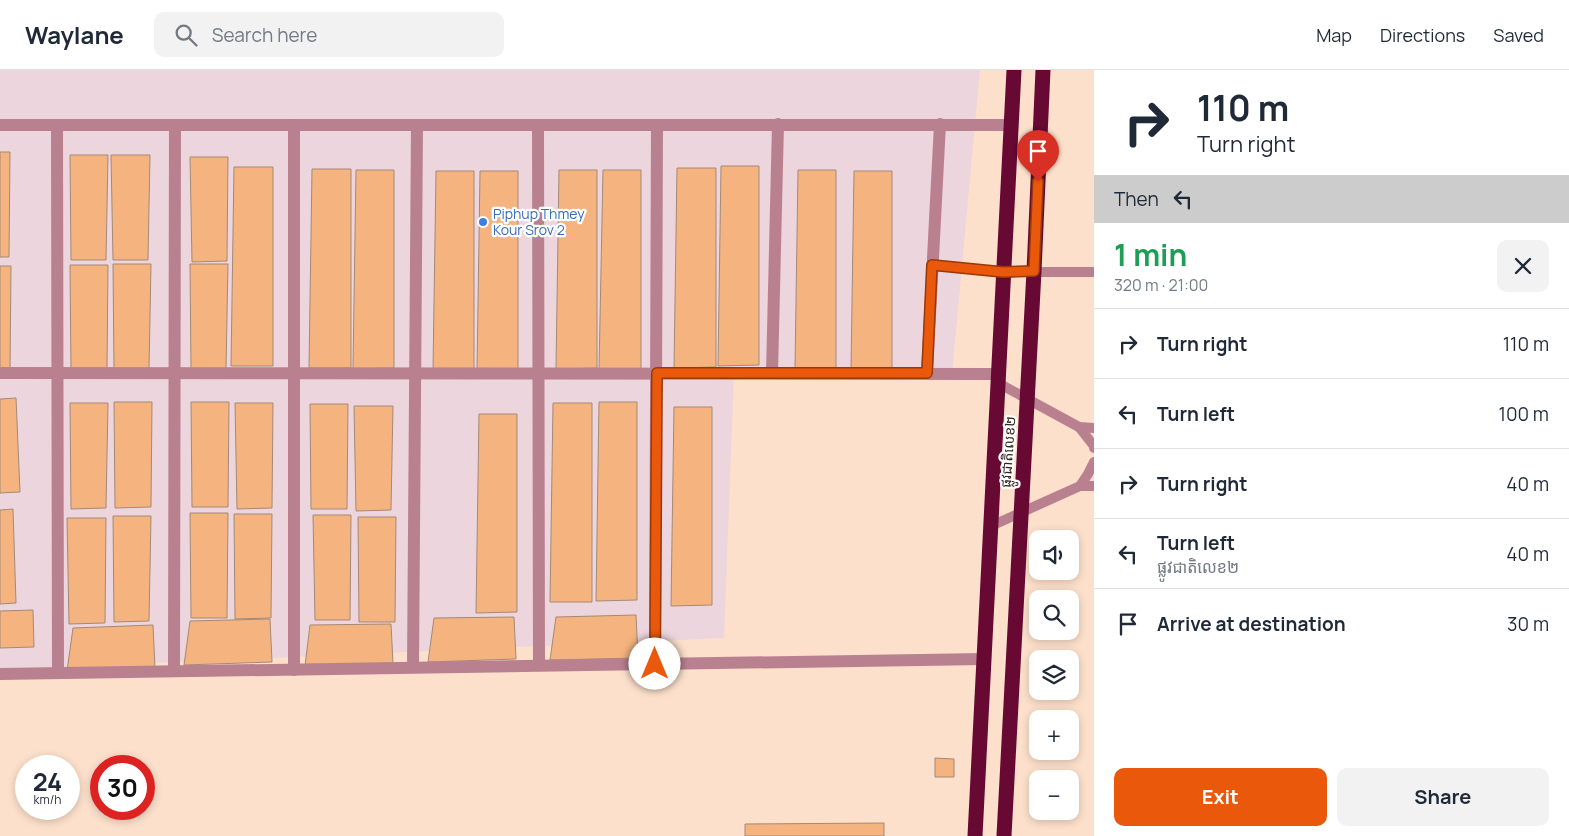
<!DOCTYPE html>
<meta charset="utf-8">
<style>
:root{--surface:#fff;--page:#f2f2f3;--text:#1f2937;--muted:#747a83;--line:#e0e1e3;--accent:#ea580c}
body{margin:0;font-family:Manrope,"Noto Sans Khmer",sans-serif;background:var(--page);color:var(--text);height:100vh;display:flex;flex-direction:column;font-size:19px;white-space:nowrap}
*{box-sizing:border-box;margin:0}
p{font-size:16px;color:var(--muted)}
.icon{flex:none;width:28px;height:28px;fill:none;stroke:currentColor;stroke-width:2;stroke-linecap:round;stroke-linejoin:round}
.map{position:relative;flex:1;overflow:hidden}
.sheet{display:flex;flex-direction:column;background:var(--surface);width:475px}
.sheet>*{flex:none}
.top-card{background:#fff;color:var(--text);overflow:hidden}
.fabs{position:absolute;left:1029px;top:460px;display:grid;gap:10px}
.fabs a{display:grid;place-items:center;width:50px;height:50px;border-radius:10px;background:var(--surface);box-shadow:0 2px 8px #0003;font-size:25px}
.speed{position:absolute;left:15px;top:685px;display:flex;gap:10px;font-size:25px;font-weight:700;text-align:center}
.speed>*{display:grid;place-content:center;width:65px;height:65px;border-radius:50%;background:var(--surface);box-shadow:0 2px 8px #0003;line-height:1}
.speed small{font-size:12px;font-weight:400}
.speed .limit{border:8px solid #d22;background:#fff;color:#111}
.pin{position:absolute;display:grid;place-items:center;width:42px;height:42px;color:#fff;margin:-51px -21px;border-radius:50% 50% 50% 0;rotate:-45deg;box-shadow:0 0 5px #0007}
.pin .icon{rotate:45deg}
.me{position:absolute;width:55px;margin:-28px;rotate:0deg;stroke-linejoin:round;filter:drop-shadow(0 0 4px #0008)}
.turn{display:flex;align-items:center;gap:18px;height:105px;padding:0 20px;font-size:22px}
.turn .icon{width:65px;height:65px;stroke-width:2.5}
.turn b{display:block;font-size:35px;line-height:42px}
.then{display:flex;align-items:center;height:48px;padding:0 20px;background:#0003;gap:10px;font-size:19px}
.round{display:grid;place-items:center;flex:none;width:52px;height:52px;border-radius:10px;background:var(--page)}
.head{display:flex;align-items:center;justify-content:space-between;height:85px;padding:0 20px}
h1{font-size:30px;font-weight:700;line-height:38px;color:#1e9e55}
.action{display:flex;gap:10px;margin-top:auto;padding:10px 20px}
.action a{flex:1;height:58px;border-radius:10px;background:var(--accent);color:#fff;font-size:20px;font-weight:700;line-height:58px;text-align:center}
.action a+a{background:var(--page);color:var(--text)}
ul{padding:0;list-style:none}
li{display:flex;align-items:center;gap:15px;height:70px;padding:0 20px;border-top:1px solid var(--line)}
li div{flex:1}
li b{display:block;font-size:19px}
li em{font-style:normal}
header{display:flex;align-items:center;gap:30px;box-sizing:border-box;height:70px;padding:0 25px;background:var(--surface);border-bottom:1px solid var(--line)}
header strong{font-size:24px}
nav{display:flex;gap:28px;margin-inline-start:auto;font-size:18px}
.search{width:350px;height:45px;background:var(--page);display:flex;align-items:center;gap:12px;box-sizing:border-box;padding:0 18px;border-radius:10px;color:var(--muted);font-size:19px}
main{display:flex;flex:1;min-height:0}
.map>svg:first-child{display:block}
.commercial{fill:#edd5dd}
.building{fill:#f4b37f;stroke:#a38a76}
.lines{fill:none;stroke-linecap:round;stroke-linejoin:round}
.lane{stroke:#b98090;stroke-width:10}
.street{stroke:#b98090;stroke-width:12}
.highway{stroke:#680934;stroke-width:15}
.route-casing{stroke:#983908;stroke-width:12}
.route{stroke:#ea580c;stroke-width:9}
.shop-dot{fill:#3f7fe0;stroke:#fff;stroke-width:2}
.labels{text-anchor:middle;stroke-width:4.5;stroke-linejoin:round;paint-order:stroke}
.shop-label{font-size:14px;fill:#366cbe;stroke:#fff;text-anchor:start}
.street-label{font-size:14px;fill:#30251d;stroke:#fff}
</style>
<header>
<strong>Waylane</strong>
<div class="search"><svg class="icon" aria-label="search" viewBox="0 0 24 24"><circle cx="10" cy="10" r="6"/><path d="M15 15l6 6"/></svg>Search here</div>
<nav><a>Map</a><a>Directions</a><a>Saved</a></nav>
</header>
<main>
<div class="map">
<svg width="1094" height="766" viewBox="0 0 1094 766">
<rect width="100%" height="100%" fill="#fce0cb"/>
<path class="commercial" d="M 0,0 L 980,0 L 952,304 L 734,303 L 724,568 L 0,600 Z"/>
<g class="building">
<path d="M 0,82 L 10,82 L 9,187 L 0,187 Z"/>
<path d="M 70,85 L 108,85 L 106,190 L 71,190 Z"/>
<path d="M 111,85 L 150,85 L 148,190 L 113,190 Z"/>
<path d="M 190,87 L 228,87 L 227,191 L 192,192 Z"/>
<path d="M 721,96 L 759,96 L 759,295 L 718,296 Z"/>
<path d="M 234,97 L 273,97 L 273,296 L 231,296 Z"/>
<path d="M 677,98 L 716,98 L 716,297 L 674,298 Z"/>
<path d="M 312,99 L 351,99 L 351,298 L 309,298 Z"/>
<path d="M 356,100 L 394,100 L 394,298 L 353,299 Z"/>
<path d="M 559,100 L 597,100 L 597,298 L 556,299 Z"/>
<path d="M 603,100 L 641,100 L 641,299 L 599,300 Z"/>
<path d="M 798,100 L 836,100 L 836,298 L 795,299 Z"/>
<path d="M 436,101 L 474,101 L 474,300 L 433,300 Z"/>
<path d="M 480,101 L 518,101 L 518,300 L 477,300 Z"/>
<path d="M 854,101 L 892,101 L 892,300 L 851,300 Z"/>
<path d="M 113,194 L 151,194 L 149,299 L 114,300 Z"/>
<path d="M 190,194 L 228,194 L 226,299 L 191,300 Z"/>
<path d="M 70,195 L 108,195 L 107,300 L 71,301 Z"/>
<path d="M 0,196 L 11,196 L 10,301 L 0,301 Z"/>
<path d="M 16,328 L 20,422 L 0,423 L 0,329 Z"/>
<path d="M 114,332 L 152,332 L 151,437 L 115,438 Z"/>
<path d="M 191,332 L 229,332 L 228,437 L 192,437 Z"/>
<path d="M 599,332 L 637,332 L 637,530 L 596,531 Z"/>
<path d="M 70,333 L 108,333 L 106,438 L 71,439 Z"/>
<path d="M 235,333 L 273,333 L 272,438 L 237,439 Z"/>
<path d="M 553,333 L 592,333 L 592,532 L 550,532 Z"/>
<path d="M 310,334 L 348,334 L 347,439 L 311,439 Z"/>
<path d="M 354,336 L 393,336 L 391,440 L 356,441 Z"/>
<path d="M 674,337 L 712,337 L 712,535 L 671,536 Z"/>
<path d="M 479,344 L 517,344 L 517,542 L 476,543 Z"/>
<path d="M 13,439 L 16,533 L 0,534 L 0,440 Z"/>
<path d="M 190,443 L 228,443 L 227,548 L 191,548 Z"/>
<path d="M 234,444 L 272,444 L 271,548 L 235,549 Z"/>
<path d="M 313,445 L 351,445 L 350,550 L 315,550 Z"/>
<path d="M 113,446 L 151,446 L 149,551 L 114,552 Z"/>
<path d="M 358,447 L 396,447 L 395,552 L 359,552 Z"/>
<path d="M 67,448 L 106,448 L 105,553 L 69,554 Z"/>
<path d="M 33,540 L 34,577 L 0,578 L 0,541 Z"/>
<path d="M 636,545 L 638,588 L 550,590 L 556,547 Z"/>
<path d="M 514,547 L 516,589 L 428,592 L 434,548 Z"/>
<path d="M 270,549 L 272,592 L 184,595 L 190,551 Z"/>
<path d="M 391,554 L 393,593 L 305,596 L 310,555 Z"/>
<path d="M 153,555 L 155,598 L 67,601 L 73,558 Z"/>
<path d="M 935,688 L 954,689 L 954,707 L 935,707 Z"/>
<path d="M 884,753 L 884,766 L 745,766 L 745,754 Z"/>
</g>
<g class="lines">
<g class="lane">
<path d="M 932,195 L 1003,202 L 1094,202"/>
<path d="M 998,313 L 1079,357 L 1094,358"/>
<path d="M 1079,357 L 1094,376 L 1094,378"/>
<path d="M 1080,416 L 1088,404 L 1094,392"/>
<path d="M 991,456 L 1080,416 L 1094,416"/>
</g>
<g class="street">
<path d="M 0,55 L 1011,55"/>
<path d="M 57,55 L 58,603"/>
<path d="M 538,55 L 539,595"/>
<path d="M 0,303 L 998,304"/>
<path d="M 772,303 L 778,54"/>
<path d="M 927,303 L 940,54"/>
<path d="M 655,594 L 657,55"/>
<path d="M 413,597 L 417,55"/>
<path d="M 294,600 L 294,55"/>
<path d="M 174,601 L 175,55"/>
<path d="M 0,604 L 984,589"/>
</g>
<g class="highway">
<path d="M 975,766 L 1014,0"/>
<path d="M 1004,766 L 1034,201 L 1043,0"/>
</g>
</g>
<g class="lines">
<defs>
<path id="route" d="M 655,594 L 657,303 L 927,303 L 932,195 L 1003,202 L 1034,201 L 1038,111"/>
</defs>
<use href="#route" class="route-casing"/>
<use href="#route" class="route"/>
</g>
<circle class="shop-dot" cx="483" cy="152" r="5"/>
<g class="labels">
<g class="shop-label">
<text x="493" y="149">Piphup Thmey<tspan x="493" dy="16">Kour Srov 2</tspan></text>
</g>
<g class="street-label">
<text transform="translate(1008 382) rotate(-86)" y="5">ផ្លូវជាតិលេខ២</text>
</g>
</g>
</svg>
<div class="fabs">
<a><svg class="icon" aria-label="sound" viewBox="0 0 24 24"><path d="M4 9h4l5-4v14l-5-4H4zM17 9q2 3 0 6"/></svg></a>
<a><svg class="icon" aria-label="search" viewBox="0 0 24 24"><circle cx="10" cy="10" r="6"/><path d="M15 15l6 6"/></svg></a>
<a><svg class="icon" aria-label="layers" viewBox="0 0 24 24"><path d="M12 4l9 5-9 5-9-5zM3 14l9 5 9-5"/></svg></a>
<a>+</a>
<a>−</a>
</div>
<div class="speed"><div>24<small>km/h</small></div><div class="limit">30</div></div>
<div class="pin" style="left:1038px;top:111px;background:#d93025"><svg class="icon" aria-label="arrive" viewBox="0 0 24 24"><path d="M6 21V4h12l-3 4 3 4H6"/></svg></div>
<svg class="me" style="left:655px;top:594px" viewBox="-20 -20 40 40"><circle r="19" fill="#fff"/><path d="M0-13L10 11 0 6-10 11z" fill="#ea580c"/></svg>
</div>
<section class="sheet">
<div class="top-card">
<div class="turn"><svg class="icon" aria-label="right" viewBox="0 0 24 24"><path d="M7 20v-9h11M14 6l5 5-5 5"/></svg><div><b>110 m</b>Turn right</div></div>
<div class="then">Then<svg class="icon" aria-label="left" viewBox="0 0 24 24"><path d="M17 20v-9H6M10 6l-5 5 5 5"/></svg></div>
</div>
<div class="head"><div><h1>1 min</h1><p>320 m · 21:00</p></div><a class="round"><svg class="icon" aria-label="close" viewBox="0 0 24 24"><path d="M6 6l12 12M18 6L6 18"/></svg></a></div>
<ul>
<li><svg class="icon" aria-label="right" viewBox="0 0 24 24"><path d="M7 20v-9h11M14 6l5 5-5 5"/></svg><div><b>Turn right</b></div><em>110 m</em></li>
<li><svg class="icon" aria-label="left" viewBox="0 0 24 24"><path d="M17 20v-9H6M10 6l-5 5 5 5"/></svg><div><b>Turn left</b></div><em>100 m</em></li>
<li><svg class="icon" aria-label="right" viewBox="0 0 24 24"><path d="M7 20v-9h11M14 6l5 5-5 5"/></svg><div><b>Turn right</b></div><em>40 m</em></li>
<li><svg class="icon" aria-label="left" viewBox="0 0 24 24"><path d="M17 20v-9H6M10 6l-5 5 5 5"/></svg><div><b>Turn left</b><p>ផ្លូវជាតិលេខ២</p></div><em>40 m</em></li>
<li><svg class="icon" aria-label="arrive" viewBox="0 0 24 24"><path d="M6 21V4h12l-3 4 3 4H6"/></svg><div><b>Arrive at destination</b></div><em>30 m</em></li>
</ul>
<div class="action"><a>Exit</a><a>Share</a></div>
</section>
</main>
